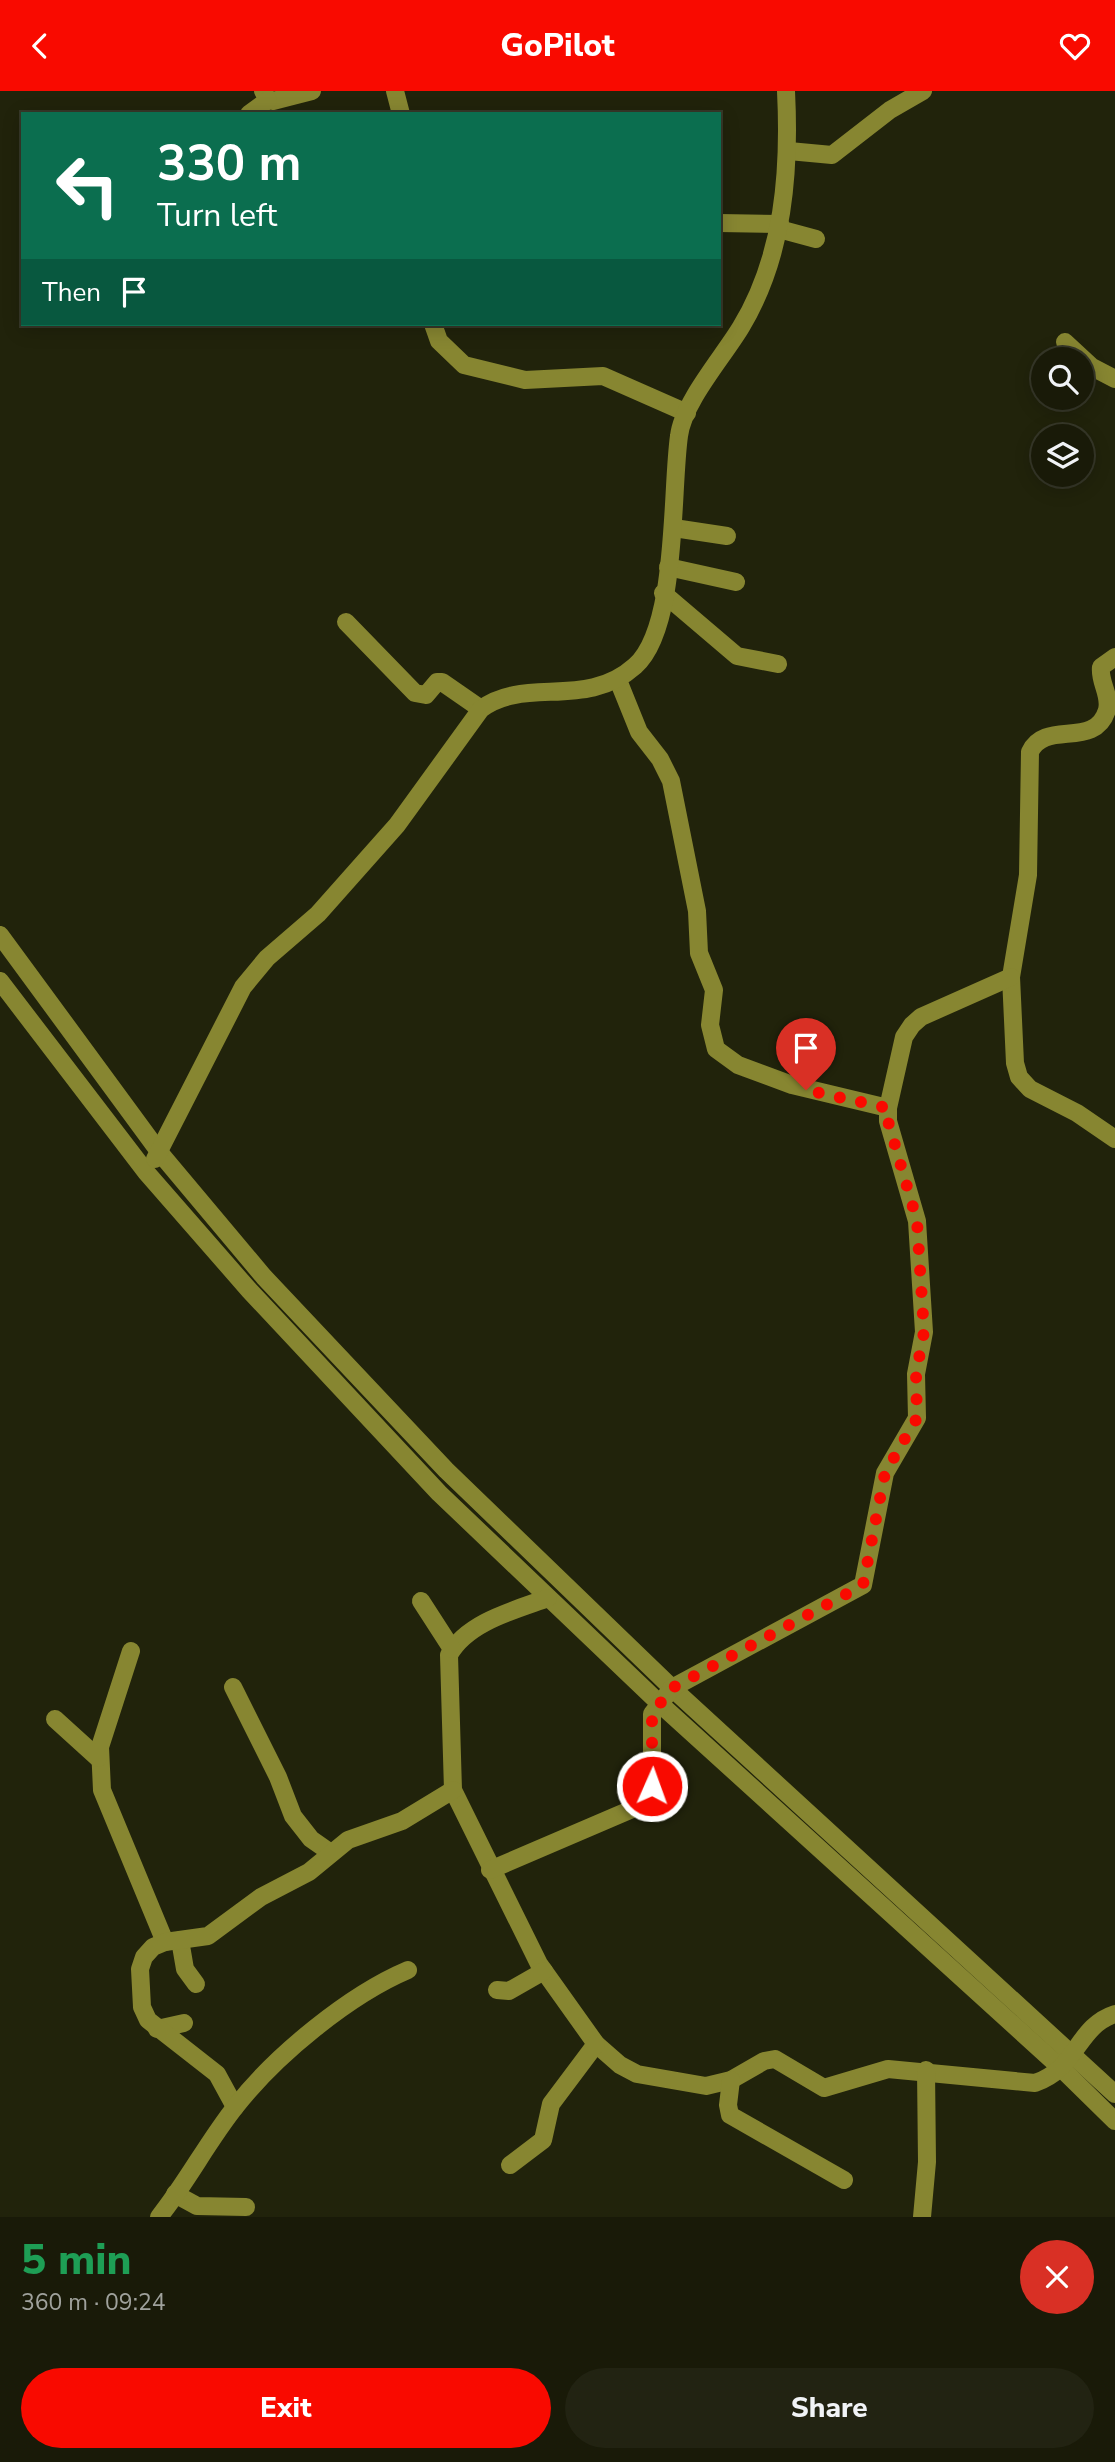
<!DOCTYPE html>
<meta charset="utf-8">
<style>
:root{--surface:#191a08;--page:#222312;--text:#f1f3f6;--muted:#9fa19c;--line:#373829;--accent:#f90a00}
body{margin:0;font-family:"Nunito Sans",sans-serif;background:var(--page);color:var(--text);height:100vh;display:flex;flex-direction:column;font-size:26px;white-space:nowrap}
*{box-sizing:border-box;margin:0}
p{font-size:23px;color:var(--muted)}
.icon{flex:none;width:38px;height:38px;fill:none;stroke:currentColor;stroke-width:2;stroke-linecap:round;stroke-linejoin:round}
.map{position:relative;height:2126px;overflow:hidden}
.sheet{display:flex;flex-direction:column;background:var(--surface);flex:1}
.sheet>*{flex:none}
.hud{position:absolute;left:21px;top:21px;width:700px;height:214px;border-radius:0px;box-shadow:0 4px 18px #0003,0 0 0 2px var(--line);background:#0b6e4f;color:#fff;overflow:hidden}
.buttons{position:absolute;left:1031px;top:256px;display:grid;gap:14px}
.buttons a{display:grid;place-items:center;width:63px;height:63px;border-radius:50%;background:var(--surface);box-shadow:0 4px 18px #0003,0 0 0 2px var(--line);font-size:35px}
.pin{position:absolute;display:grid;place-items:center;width:60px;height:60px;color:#fff;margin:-72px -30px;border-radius:50% 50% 50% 0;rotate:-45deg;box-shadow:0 0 7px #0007}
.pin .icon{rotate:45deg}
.me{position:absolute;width:77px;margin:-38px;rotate:2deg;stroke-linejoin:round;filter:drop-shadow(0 0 5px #0008)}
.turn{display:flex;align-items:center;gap:24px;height:147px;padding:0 21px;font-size:32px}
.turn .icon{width:91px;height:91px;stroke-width:2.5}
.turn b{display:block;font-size:49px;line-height:60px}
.then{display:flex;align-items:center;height:66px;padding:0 21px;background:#0003;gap:14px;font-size:26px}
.round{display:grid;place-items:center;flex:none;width:74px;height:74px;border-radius:37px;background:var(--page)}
.overview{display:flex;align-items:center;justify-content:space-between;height:119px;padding:0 21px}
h1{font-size:42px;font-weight:800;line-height:52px;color:#1e9e55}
.cta{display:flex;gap:14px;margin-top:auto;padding:14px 21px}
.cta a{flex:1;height:80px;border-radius:42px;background:var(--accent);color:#fff;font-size:28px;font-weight:800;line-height:80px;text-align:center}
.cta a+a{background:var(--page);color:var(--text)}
header{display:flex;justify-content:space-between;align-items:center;height:91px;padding:0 21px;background:var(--accent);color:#fff;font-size:32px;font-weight:800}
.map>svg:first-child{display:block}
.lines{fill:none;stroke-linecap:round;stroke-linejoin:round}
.minor{stroke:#878631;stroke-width:18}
.route{stroke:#f90a00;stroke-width:12;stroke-dasharray:0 21.6}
</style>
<header><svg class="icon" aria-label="back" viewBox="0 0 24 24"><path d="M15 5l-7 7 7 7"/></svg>GoPilot<svg class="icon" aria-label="heart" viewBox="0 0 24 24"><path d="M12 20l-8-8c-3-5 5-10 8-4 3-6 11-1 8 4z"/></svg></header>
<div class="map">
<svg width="1115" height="2126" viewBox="0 0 1115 2126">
<rect width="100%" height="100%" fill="#21230b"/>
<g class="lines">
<g class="minor">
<path d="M 263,0 L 268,9 L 273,10 L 312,0"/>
<path d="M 395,0 L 401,23"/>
<path d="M 249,23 L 268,9"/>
<path d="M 789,60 L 832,64 L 890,19 L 923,0"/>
<path d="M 719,132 L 780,133"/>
<path d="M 779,138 L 816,148"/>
<path d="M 433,233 L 439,250 L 464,274 L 525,289 L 603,285 L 687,322"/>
<path d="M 1065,251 L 1092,276 L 1115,288"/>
<path d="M 674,437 L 727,445"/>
<path d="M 668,476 L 736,491"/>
<path d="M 663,502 L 737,565 L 778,573"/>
<path d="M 346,531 L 415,602 L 426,604 L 437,591 L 442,591 L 481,618"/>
<path d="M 1115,566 L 1101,576 C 1099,591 1111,604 1107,619 C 1095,659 1045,628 1030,661 L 1028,784 L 1011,886 L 1015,972 L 1019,986 L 1030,998 L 1077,1022 L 1115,1048"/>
<path d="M 618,589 L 639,641 L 660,668 L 671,690 L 697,820 L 699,862 L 714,899 L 710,934 L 716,958 L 738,974 L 792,994 L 888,1017"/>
<path d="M 0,844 L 160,1062 L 264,1186 L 446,1379 L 672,1597 L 1115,2003"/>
<path d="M 0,890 L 146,1081 L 249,1199 L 439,1402 L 659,1612 L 1062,1978 L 1115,2030"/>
<path d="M 155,1068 L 243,896 L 267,867 L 318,823 L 397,734 L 481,618 C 525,585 586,619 635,575 C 678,537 671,401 679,345 C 683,311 723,266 741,236 C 784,165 790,80 786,0"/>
<path d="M 548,1507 C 515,1519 467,1531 449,1564 L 453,1699 L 539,1873 L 596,1953 L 620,1974 L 637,1983 L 706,1995 L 731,1989 L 764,1970 L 775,1968 L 824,1997 L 888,1978 L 1035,1992 C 1077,1978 1077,1935 1115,1923"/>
<path d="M 421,1510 L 452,1558"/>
<path d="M 131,1560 L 100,1656 L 102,1699 L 165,1851"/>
<path d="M 233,1596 L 278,1686 L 293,1725 L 311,1748 L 331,1762"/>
<path d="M 55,1628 L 98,1667"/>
<path d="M 490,1779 L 637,1716 L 652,1695 L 652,1623 L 672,1597 L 863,1494 L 885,1382 L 917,1327 L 916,1283 L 924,1241 L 917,1130 L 888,1030 L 888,1017 L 904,946 L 912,934 L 921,926 L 1011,886"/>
<path d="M 180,1849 L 185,1878 L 196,1893"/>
<path d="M 497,1899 L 509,1900 L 544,1880"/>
<path d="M 157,1938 L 184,1932"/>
<path d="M 731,1989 L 728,2014 L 730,2024 L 844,2089"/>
<path d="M 235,2016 L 217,1983 L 148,1929 L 142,1916 L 140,1878 L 144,1866 L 153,1856 L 165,1851 L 208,1845 L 261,1806 L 309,1781 L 348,1749 L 402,1730 L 453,1699"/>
<path d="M 510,2074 L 543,2049 L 551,2013 L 596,1953"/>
<path d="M 175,2103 L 197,2115 L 246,2116"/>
<path d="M 159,2126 C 187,2091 208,2050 236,2015 C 276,1964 349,1904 408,1879"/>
<path d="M 922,2126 L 927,2071 L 926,1979"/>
</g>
</g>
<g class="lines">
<path class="route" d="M 652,1695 L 652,1623 L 672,1597 L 863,1494 L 885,1382 L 917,1327 L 916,1283 L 924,1241 L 917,1130 L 888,1030 L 888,1017 L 806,999"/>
</g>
</svg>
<div class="buttons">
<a><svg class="icon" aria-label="search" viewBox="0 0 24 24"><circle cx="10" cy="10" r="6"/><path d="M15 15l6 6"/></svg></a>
<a><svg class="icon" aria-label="layers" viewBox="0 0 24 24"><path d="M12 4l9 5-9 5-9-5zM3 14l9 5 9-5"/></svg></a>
</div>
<div class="pin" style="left:806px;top:999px;background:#d93025"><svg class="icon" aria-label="arrive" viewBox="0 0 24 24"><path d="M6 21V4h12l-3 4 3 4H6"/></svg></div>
<svg class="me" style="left:652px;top:1695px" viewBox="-20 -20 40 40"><circle r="17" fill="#f90a00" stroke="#fff" stroke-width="3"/><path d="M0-11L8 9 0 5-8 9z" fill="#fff"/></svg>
<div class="hud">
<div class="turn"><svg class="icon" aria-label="left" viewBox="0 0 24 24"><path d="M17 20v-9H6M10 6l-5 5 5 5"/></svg><div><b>330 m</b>Turn left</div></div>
<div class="then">Then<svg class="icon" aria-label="arrive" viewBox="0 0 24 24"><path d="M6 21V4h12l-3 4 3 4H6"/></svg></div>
</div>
</div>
<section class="sheet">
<div class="overview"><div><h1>5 min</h1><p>360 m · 09:24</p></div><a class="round" style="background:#d93025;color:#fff"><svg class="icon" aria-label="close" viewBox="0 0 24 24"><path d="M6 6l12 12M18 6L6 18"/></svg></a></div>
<div class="cta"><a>Exit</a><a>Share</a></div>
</section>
